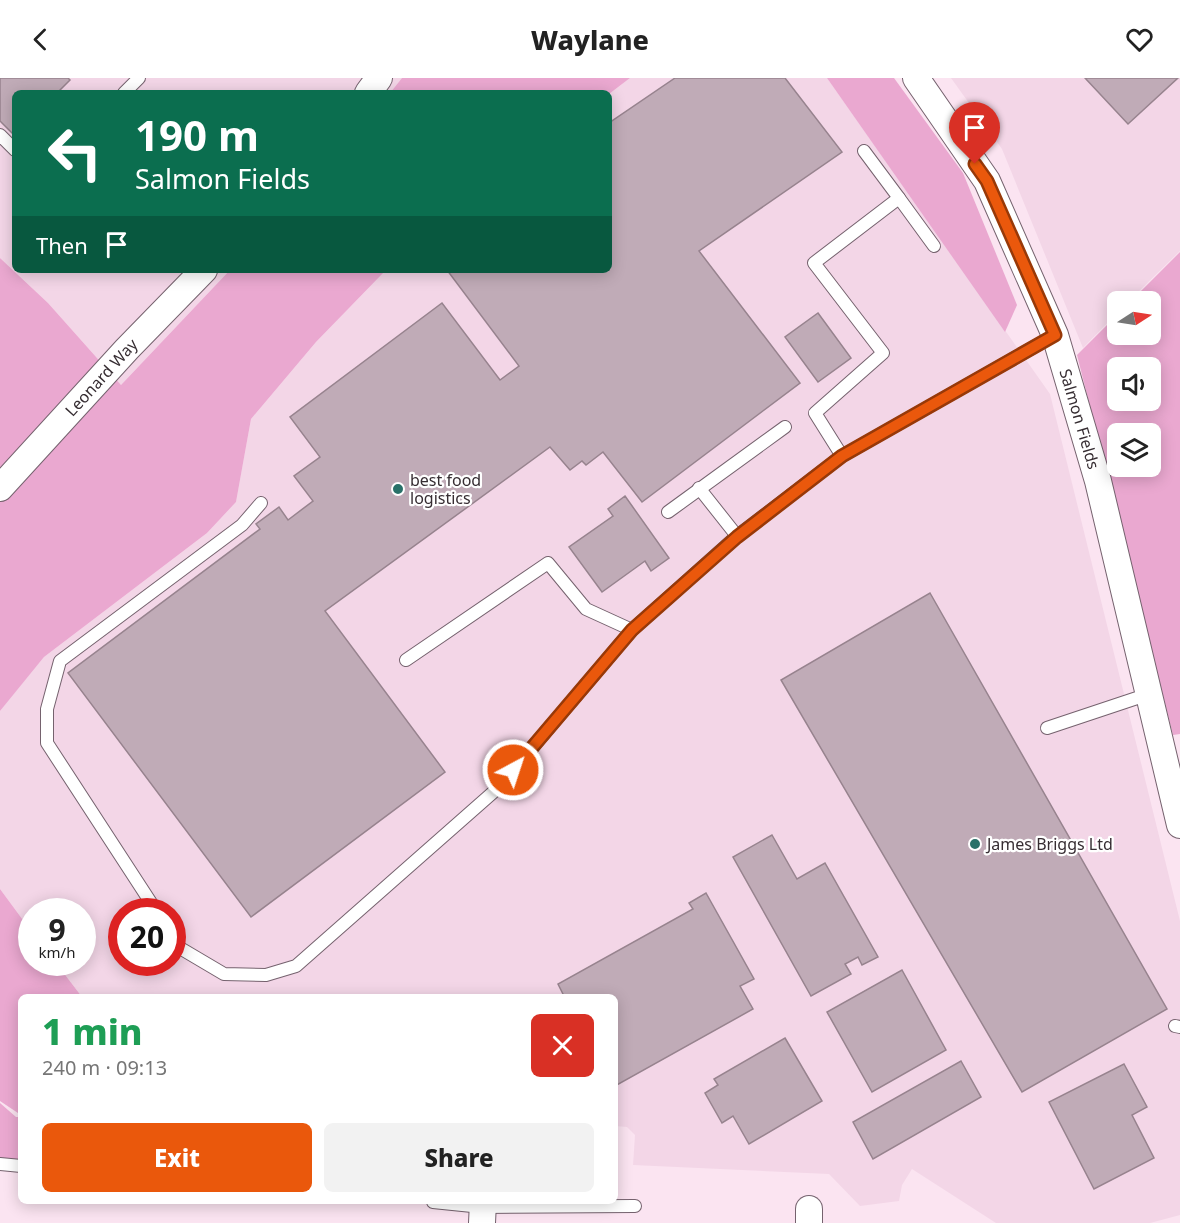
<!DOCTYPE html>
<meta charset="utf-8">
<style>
:root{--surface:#fff;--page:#f2f2f2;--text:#222;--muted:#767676;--accent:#ea580c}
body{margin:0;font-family:"Noto Sans",sans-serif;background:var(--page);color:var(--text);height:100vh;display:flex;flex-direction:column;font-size:22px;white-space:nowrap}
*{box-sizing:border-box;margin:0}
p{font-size:20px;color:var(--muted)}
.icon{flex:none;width:33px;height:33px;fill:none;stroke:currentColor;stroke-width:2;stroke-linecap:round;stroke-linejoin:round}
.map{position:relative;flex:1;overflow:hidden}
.sheet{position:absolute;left:18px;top:916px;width:600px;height:210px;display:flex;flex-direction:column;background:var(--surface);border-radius:9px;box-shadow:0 3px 15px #0003}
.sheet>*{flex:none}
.hud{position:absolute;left:12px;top:12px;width:600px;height:183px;border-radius:9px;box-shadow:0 3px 15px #0003;background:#0b6e4f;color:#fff;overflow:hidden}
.needle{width:39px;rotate:78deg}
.buttons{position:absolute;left:1107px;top:213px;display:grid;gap:12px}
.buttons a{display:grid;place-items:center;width:54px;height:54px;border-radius:9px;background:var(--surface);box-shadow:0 3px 15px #0003;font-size:30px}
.speed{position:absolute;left:18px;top:820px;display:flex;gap:12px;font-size:30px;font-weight:700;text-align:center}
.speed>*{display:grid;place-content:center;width:78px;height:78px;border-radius:50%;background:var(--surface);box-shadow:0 3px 15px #0003;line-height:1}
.speed small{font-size:15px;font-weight:400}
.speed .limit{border:9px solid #d22;background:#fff;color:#111}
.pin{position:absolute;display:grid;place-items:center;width:51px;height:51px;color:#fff;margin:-62px -26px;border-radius:50% 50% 50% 0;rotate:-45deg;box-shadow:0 0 6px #0007}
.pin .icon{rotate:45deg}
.me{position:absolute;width:66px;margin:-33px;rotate:40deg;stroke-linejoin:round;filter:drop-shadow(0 0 4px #0008)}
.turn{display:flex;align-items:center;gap:21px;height:126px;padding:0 24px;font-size:27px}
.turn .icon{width:78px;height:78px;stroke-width:2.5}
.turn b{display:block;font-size:42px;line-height:51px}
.then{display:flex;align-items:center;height:57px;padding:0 24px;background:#0003;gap:12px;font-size:22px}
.round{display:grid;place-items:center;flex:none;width:63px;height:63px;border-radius:9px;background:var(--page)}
.head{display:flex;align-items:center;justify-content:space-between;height:102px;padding:0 24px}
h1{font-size:36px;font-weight:800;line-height:45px;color:#1e9e55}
.action{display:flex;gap:12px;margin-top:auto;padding:12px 24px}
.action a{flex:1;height:69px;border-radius:9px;background:var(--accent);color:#fff;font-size:24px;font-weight:800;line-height:69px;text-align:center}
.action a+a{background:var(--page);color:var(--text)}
header{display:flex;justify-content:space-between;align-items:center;height:78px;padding:0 24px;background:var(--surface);font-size:27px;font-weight:800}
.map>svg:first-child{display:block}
.built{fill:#f3d6e7;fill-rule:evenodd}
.green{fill:#eaa8d0;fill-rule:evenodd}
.building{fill:#c0abb7;stroke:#97838e;stroke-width:1.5}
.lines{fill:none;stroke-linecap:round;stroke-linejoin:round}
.service-casing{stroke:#75626e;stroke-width:14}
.minor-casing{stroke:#75626e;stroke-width:28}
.service{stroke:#fff;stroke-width:12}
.minor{stroke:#fff;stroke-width:26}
.route-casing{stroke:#983908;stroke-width:15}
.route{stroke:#ea580c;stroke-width:10}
.poi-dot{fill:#297169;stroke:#fff;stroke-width:2}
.labels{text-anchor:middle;stroke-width:4.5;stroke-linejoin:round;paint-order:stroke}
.street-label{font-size:16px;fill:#362d32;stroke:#fff}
.poi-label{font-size:16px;fill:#362d32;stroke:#fff;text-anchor:start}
</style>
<header><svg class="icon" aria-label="back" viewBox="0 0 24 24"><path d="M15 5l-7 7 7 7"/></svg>Waylane<svg class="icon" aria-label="heart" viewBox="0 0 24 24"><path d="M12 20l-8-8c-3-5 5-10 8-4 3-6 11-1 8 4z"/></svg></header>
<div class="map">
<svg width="1180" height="1145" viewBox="0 0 1180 1145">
<rect width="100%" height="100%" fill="#fbe4f1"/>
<g class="built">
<path d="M 0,0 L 402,0 L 390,15 L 15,15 L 15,192 L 230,192 L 121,307 L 48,225 L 0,180 Z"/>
<path d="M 630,0 L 827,0 L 1050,316 L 1180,843 L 1180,1137 L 1150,1145 L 996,1145 L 912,1091 L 902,1107 L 899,1123 L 860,1128 L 829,1096 L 633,1087 L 635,1057 L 627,1049 L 615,1048 L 615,920 L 82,919 L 56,885 L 82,885 L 82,834 L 32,834 L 31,853 L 0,811 L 0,633 L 6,625 L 44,579 L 207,455 L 236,424 L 251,341 L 316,264 L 386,192 L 609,192 L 609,16 ZM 122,834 L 172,834 L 172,885 L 122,885 Z"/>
<path d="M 951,0 L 1180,0 L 1180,173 L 1129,223 L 1118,224 L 1117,235 L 1083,270 L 1002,71 Z"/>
</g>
<g class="green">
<path d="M 402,0 L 630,0 L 609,16 L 390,15 Z"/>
<path d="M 827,0 L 894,0 L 963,95 L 1017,227 L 1005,254 Z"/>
<path d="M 1180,174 L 1180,656 L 1173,657 L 1077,277 L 1117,237 L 1118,256 L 1150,256 L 1150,224 L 1131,223 ZM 1118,290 L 1150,290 L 1150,322 L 1118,322 ZM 1118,356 L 1150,356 L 1150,388 L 1118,388 Z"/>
<path d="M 0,180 L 48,225 L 121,307 L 230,192 L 386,192 L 316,264 L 251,341 L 236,424 L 207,455 L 44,579 L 0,633 Z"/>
<path d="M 0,811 L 31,853 L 32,885 L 56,885 L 82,919 L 21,920 L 21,1037 L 0,1023 Z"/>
<path d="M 0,1025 L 16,1039 L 21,1039 L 21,1088 L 0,1086 Z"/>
</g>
<g class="building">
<path d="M 0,0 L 68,0 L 70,2 L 57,15 L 15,15 L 15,54 L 13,56 L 0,43 Z"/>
<path d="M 675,0 L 785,0 L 842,74 L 699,173 L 800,305 L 642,424 L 603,374 L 586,387 L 582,383 L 570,392 L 550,369 L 325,533 L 445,694 L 251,839 L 68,595 L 260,451 L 256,446 L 279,429 L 288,442 L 313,423 L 294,398 L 320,379 L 290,339 L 442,225 L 500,302 L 519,288 L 447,192 L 609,192 L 609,45 Z"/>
<path d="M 1085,0 L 1178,0 L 1128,46 Z"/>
<path d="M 818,235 L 851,280 L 818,304 L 785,259 Z"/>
<path d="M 625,418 L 669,480 L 651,493 L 645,483 L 602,514 L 569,469 L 613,438 L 608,431 Z"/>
<path d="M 930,515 L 1167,931 L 1022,1014 L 781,602 Z"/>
<path d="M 772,757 L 797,801 L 825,785 L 878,879 L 862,887 L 858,879 L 845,886 L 851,896 L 811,918 L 733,779 Z"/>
<path d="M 706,815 L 754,901 L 740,908 L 753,931 L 615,1008 L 615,920 L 565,920 L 558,906 L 693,831 L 689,825 Z"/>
<path d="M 902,892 L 946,972 L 872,1014 L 827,934 Z"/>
<path d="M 785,960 L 822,1023 L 749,1066 L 733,1038 L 722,1045 L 705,1015 L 718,1007 L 714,1001 Z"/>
<path d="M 961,983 L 981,1019 L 873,1081 L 853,1044 Z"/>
<path d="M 1124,986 L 1147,1029 L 1132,1037 L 1154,1080 L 1094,1111 L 1049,1024 Z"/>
</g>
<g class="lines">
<defs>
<g id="service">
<path d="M 124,15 L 139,0"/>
<path d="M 0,57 L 15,72"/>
<path d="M 899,120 L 934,168"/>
<path d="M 842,378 L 815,335 L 883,275 L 814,185 L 899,120 L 864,73"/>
<path d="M 699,410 L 737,458"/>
<path d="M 668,434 L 785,349"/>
<path d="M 406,582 L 548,485 L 586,531 L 632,552"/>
<path d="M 1047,650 L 1149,616"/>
<path d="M 157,834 L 47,665 L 47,631 L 60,583 L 242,447 L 261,425"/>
<path d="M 172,858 L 180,870 L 224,896 L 266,897 L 296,888 L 498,710 L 632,552 L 737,458 L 842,378 L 1055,257"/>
<path d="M 1175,948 L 1180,949"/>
<path d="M 0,1086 L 21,1088"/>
<path d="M 433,1124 L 482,1129 L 635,1128"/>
</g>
<g id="minor">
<path id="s1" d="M 916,0 L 987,103 L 1055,257 L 1098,403 L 1180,747"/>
<path d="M 368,15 L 379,0"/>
<path id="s2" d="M 0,410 L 127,271 L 204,192"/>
<path d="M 809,1131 L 809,1145"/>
<path d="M 482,1145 L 483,1124"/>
</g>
</defs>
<use href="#service" class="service-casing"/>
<use href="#minor" class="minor-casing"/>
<use href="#service" class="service"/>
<use href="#minor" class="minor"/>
</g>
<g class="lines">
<defs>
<path id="route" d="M 513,692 L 632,552 L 737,459 L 842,378 L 1055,257 L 987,103 L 975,86"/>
</defs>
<use href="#route" class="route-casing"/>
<use href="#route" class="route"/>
</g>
<g class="poi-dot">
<circle cx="398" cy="411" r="6"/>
<circle cx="975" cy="766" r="6"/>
</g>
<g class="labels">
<g class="street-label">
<text dy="6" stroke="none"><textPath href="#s2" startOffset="150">Leonard Way</textPath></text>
<text dy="6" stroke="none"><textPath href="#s1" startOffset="381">Salmon Fields</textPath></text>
</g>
<g class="poi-label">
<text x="410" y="408">best food<tspan x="410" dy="18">logistics</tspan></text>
<text x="987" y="772">James Briggs Ltd</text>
</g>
</g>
</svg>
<div class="buttons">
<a><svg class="needle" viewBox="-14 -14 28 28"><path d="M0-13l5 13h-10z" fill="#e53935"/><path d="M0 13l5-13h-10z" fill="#767676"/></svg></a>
<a><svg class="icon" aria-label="sound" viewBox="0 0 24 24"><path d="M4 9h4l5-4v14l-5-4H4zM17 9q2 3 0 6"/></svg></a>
<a><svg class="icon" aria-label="layers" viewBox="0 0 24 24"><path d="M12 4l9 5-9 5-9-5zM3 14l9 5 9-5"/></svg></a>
</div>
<div class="speed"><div>9<small>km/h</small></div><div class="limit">20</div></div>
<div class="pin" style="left:975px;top:86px;background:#d93025"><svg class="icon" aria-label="arrive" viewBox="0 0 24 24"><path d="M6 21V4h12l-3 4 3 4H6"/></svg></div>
<svg class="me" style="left:513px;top:692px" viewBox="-20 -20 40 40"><circle r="17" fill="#ea580c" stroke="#fff" stroke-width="3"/><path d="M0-11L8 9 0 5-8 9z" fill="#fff"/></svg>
<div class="hud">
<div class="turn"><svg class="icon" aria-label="left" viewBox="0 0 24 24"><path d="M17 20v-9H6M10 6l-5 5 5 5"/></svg><div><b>190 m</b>Salmon Fields</div></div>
<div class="then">Then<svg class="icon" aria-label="arrive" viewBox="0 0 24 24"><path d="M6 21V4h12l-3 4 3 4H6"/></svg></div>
</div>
<section class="sheet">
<div class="head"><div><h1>1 min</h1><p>240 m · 09:13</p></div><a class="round" style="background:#d93025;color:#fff"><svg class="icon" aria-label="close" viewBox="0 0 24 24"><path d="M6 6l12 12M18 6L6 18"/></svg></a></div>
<div class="action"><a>Exit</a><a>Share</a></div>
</section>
</div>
